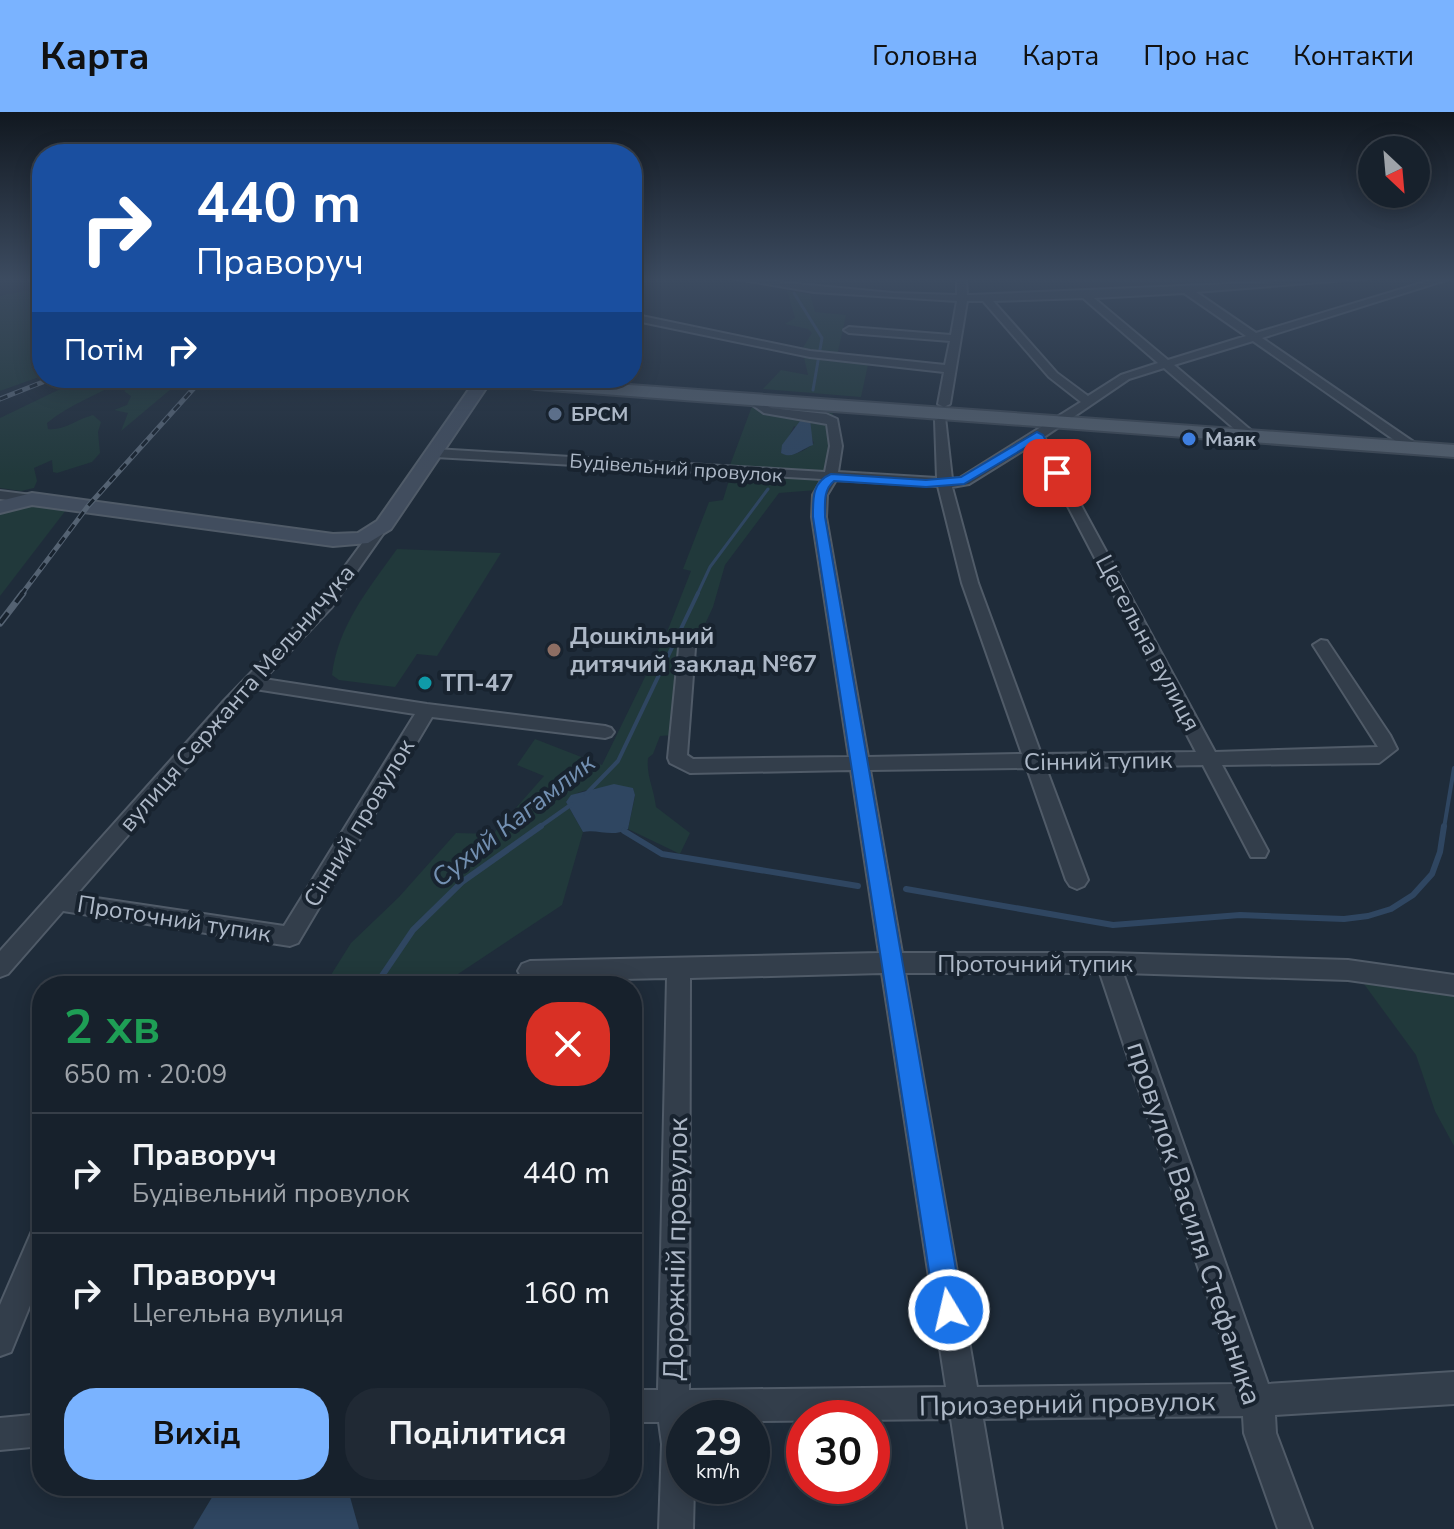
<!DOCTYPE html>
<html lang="uk">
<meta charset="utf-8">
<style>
:root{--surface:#17212c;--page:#202934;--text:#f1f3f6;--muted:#9ea3a9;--line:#363e48;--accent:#7ab3ff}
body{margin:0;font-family:"Nunito Sans",sans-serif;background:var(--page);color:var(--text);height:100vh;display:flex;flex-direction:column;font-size:30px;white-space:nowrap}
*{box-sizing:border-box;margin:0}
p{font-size:26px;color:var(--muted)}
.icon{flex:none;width:44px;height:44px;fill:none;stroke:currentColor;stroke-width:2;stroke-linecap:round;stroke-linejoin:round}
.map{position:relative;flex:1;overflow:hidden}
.sheet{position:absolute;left:32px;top:864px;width:610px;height:520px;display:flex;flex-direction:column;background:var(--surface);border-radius:32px;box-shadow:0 4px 20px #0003,0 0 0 2px var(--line)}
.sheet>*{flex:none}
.hud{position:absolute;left:32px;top:32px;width:610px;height:244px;border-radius:32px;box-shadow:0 4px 20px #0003,0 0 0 2px var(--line);background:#1a4fa0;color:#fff;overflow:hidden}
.needle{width:52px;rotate:154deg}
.buttons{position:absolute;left:1358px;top:24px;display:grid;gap:16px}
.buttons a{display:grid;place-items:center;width:72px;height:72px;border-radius:50%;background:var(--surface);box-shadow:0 4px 20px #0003,0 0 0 2px var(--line);font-size:40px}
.speed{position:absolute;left:666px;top:1288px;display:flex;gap:16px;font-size:40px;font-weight:700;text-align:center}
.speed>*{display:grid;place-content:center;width:104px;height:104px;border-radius:50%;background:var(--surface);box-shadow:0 4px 20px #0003,0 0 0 2px var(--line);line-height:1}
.speed small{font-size:20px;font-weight:400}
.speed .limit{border:12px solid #d22;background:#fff;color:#111}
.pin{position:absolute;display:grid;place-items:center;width:68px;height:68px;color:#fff;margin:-34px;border-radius:16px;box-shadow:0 4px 12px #0006}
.me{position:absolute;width:88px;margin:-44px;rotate:351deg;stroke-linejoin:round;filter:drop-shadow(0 0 6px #0008)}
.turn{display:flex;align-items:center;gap:28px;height:168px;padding:0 32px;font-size:36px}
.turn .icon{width:104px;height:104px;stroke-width:2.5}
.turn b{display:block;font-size:56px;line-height:68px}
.then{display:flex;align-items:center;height:76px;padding:0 32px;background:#0003;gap:16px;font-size:30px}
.round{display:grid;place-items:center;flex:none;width:84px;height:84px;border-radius:32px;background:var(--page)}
.summary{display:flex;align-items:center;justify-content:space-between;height:136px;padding:0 32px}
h1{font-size:48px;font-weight:700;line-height:60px;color:#1e9e55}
.action{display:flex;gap:16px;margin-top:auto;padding:16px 32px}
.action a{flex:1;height:92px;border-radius:32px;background:var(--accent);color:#111;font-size:32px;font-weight:700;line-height:92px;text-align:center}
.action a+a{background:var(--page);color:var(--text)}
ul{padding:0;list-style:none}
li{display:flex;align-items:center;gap:24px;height:120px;padding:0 32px;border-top:2px solid var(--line)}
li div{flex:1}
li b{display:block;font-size:30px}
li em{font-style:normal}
header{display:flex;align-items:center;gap:48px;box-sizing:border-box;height:112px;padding:0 40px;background:var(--accent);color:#111}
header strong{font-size:38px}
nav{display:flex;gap:44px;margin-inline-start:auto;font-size:28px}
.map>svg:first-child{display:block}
.medical{fill:#2d2b3b}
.green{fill:#21393b;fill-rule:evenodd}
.water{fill:#2f4661}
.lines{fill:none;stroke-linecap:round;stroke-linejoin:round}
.stream-far2{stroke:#2f4661;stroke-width:3}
.stream-far1{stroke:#2f4661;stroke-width:4}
.stream{stroke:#2f4661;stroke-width:6}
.street-casing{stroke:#505b68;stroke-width:4}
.secondary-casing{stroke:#505b68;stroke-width:4}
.primary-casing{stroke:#3c4754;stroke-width:4}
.street{fill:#333e4b;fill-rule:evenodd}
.secondary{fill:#414d5e;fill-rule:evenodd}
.primary{fill:#515d6b;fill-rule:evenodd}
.rail-far1-casing{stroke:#546272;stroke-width:5}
.rail-casing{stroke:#546272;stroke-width:7}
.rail-far1{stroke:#18232f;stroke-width:3;stroke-dasharray:8;stroke-linecap:butt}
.rail{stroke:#18232f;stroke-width:4;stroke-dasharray:13;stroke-linecap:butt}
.route{fill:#1a73e8;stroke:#114b97;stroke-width:2}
.service-dot{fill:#5c6f8a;stroke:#18232f;stroke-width:3}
.shop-dot{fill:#3f7fe0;stroke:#18232f;stroke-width:3}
.education-dot{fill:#8d6e63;stroke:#18232f;stroke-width:3}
.culture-dot{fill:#0f9aa8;stroke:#18232f;stroke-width:3}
.labels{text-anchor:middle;stroke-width:8;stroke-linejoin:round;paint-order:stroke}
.far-poi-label{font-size:20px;font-weight:bold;fill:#adb8c7;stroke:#18232f;text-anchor:start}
.far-street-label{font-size:20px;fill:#adb8c7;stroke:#18232f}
.poi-label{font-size:24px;font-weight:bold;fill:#adb8c7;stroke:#18232f;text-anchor:start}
.street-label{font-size:24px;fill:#adb8c7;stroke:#18232f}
.water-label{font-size:26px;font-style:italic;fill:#7390b2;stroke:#18232f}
.near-street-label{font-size:28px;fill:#adb8c7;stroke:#18232f}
</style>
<header>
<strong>Карта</strong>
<nav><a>Головна</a><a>Карта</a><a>Про нас</a><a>Контакти</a></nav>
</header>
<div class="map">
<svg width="1454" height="1417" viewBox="0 0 1454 1417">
<rect width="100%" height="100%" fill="#1f2c3a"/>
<path class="medical" d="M 1071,166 L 1310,166 L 1084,178 Z"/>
<g class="green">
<path d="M 24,179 L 42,180 L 42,264 L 0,279 L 0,184 Z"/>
<path d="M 787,179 L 810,182 L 815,200 L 846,203 L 837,244 L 869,248 L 861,285 L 763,277 L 781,258 L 808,263 L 802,237 L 812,221 L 808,217 L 785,212 L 795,206 Z"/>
<path d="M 83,266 L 125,266 C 99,283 71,291 47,311 L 48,317 C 64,319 77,307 93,303 L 101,310 L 98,320 L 100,341 L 92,350 L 57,361 L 53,360 L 52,348 L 34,356 L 37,369 L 34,376 L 21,379 L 0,376 L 0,306 Z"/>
<path d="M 142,266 L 184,266 L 121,319 L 128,301 L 114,298 L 127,293 L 131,284 L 124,279 Z"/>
<path d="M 752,294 L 833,300 L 826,359 L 817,378 L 779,381 L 725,453 L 713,495 L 699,525 L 673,623 L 660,624 L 653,642 L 648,646 C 646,663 654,677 656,695 L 690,721 L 680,742 L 628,717 L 635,684 L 633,676 C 612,677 580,672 566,690 L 583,720 L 562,793 L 440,874 L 324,874 L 351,831 L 399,785 L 456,721 L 493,722 L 544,664 L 517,653 L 535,627 L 602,653 L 667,520 L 691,459 L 683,457 L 709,390 L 723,388 L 730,365 L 729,356 ZM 794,314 L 810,323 L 814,331 C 806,338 791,347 781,340 Z"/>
<path d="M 37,392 L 66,398 L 0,484 L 0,399 Z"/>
<path d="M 397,437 L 501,441 L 437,544 L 417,542 L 395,575 L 339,568 L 332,563 C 338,514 367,479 397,437 Z"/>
<path d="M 1364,872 L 1454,884 L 1454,1034 L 1435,999 L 1416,943 Z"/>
</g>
<g class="water">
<path d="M 803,305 L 810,307 L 813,333 C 801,337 793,348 781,341 L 782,333 Z"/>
<path d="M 614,672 L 633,676 L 635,683 L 628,717 C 612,726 599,717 583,720 L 566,690 L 571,683 Z"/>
<path d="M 223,1374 L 347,1374 L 359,1417 L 193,1417 L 214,1382 Z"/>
</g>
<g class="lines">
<g class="stream-far2">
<path d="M 794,181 L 822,226 L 813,278"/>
<path d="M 697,483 L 710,455 L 768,377"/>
</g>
<g class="stream-far1">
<path d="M 586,682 L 618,649 L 698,481"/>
<path d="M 538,716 L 572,692"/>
<path d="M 1444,716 L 1454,656"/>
</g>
<g class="stream">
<path d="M 624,719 L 662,742 L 858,774"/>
<path d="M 906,777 L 1113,813 L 1240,803 L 1344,807 L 1368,804 L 1391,797 L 1413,783 L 1432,762 L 1440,740 L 1444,714"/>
<path d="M 375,874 L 413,818 L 462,770 L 541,714"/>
</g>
<defs>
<g id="street">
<path d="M 731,166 L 893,181 L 957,183 L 957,166 L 966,166 L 967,183 L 971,183 L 1371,166 L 1196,180 L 1256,221 L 1438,166 L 1452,166 L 1262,226 L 1418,333 L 1418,339 L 1410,339 L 1253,229 L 1174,253 L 1253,320 L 1253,326 L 1245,326 L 1164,256 L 1129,267 L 1044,325 L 1215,640 L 1378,635 L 1313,533 L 1321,528 L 1327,529 L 1390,623 L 1397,637 L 1379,651 L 1222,653 L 1268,739 L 1265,745 L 1251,745 L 1203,653 L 1046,656 L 1088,768 L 1084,774 L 1077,777 L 1070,774 L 1066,768 L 1027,656 L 870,658 L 902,841 L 1108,841 L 1348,848 L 1454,863 L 1454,883 L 1348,868 L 1123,861 L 1268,1272 L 1454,1260 L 1454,1292 L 1275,1303 L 1276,1321 L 1312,1417 L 1278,1417 L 1244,1321 L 1243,1304 L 983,1307 L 1002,1417 L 968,1417 L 951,1307 L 752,1309 L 752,1306 L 684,1306 L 684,1374 L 694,1374 L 693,1417 L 659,1417 L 662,1332 L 659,1310 L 632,1310 L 632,1278 L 658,1278 L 667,866 L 530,869 L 522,866 L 518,859 L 522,852 L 530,849 L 879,841 L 851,658 L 690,661 L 670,651 L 668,646 L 679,536 L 687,531 L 695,536 L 687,643 L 693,647 L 849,645 L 812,405 L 813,383 L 822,367 L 435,345 L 429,341 L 435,337 L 825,360 L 830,334 L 827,312 L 764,301 L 747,289 L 745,287 L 751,284 L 771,296 L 826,302 L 837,307 L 842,334 L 838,360 L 937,366 L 935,308 L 945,305 L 952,367 L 960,366 L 1081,290 L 1049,265 L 983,189 L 967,189 L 950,292 L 944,295 L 938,292 L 944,260 L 810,245 L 632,208 L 632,202 L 810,239 L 945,253 L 950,229 L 849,221 L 844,218 L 849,215 L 951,223 L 957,189 L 814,180 ZM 1184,181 L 1246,224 L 1168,248 L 1094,186 ZM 1083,186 L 1158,251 L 1121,263 L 1088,284 L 1057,261 L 993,189 ZM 1035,331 L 1196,640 L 1041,642 L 978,471 L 952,375 L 969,372 ZM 836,368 L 938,374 L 962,471 L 1022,642 L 868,645 L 826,405 L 827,383 ZM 882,861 L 946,1275 L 689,1278 L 690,866 ZM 905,861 L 1100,861 L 1237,1272 L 977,1275 Z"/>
<path d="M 0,379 L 32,383 L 39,387 L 32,391 L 0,387 Z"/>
<path d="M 376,418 L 383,422 L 331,496 L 264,567 L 427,592 L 605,614 L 611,616 L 614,620 L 611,624 L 605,626 L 432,605 L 298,831 L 290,834 L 63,799 L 8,862 L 0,865 L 0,839 L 222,591 L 319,490 L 371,419 ZM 255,577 L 415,602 L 284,814 L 76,783 Z"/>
<path d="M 42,1115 L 42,1164 L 11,1240 L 0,1244 L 0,1193 L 32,1119 Z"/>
<path d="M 42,1302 L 42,1334 L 0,1338 L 0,1306 Z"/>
</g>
<path id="secondary" d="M 477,266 L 493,266 L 391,417 L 368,431 L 333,434 L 32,393 L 0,401 L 0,389 L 32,381 L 333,422 L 358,421 L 377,409 Z"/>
<path id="primary" d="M 496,266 L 533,266 L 1454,333 L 1454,345 L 536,277 L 499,270 Z"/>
</defs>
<use href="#street" class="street-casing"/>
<use href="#secondary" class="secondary-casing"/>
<use href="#primary" class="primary-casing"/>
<use href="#street" class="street"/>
<use href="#secondary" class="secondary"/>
<use href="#primary" class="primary"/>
<defs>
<g id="rail-far1">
<path d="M 0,287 L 53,266"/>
<path d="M 21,483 L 88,394 L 203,266"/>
</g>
<path id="rail" d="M 0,511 L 23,481"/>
</defs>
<use href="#rail-far1" class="rail-far1-casing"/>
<use href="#rail" class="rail-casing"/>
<use href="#rail-far1" class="rail-far1"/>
<use href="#rail" class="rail"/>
</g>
<linearGradient id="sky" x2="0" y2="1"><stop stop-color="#111820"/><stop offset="0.46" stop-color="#3c4b60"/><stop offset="1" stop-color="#3c4b60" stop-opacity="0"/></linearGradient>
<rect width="1454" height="364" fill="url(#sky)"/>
<path class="route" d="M 1037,320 L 1043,323 L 1063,361 L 1061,364 L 1053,364 L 1035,330 L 964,372 L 926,375 L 834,369 C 823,378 825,392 825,405 L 963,1198 L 959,1208 L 949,1212 L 939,1208 L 935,1198 L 813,405 C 813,386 812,370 831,362 L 926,368 L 961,365 Z"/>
<circle class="service-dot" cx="555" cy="302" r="8"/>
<circle class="shop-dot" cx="1189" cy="327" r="8"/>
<circle class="education-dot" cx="554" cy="538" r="8"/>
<circle class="culture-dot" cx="425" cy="571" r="8"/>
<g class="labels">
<g class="far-poi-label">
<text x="571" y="309">БРСМ</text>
<text x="1205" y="334">Маяк</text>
</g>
<g class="far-street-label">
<text transform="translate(676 356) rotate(4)" y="7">Будівельний провулок</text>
</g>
<g class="poi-label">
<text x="570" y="532">Дошкільний<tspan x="570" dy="28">дитячий заклад №67</tspan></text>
<text x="441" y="579">ТП-47</text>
</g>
<g class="street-label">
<text transform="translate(1148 531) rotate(62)" y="8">Цегельна вулиця</text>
<text transform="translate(237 586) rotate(-49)" y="8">вулиця Сержанта Мельничука</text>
<text transform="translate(1098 649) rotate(-1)" y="8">Сінний тупик</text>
<text transform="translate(359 711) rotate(-59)" y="8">Сінний провулок</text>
<text transform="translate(174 807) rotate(9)" y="8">Проточний тупик</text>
<text x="1035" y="860">Проточний тупик</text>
</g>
<g class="water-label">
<text transform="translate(513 708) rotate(-38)" y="9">Сухий Кагамлик</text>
</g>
<g class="near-street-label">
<text transform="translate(1195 1111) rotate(72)" y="10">провулок Василя Стефаника</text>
<text transform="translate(675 1137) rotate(-89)" y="10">Дорожній провулок</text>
<text transform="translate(1067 1291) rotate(-1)" y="10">Приозерний провулок</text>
</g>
</g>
</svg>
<div class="buttons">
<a><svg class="needle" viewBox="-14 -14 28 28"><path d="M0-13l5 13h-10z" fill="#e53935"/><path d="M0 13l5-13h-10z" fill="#9ea3a9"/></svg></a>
</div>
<div class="speed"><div>29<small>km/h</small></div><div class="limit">30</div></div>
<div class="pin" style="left:1057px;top:361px;background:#d93025"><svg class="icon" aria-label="arrive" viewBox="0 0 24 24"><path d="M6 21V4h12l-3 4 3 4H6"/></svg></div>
<svg class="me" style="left:949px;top:1198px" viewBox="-20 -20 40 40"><circle r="17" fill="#1a73e8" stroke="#fff" stroke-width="3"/><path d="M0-11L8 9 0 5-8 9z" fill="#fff"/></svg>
<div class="hud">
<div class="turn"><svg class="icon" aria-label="right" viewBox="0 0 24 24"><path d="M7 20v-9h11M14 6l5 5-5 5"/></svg><div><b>440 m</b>Праворуч</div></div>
<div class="then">Потім<svg class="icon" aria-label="right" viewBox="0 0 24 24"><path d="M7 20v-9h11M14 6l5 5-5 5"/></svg></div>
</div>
<section class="sheet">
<div class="summary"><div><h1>2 хв</h1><p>650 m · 20:09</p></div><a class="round" style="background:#d93025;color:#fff"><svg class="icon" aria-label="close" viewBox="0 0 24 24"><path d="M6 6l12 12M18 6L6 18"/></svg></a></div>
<ul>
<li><svg class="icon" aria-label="right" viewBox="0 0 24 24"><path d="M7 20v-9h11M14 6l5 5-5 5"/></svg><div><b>Праворуч</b><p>Будівельний провулок</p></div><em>440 m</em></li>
<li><svg class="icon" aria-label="right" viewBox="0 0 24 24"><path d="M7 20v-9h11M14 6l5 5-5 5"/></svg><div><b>Праворуч</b><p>Цегельна вулиця</p></div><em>160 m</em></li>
</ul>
<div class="action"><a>Вихід</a><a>Поділитися</a></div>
</section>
</div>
